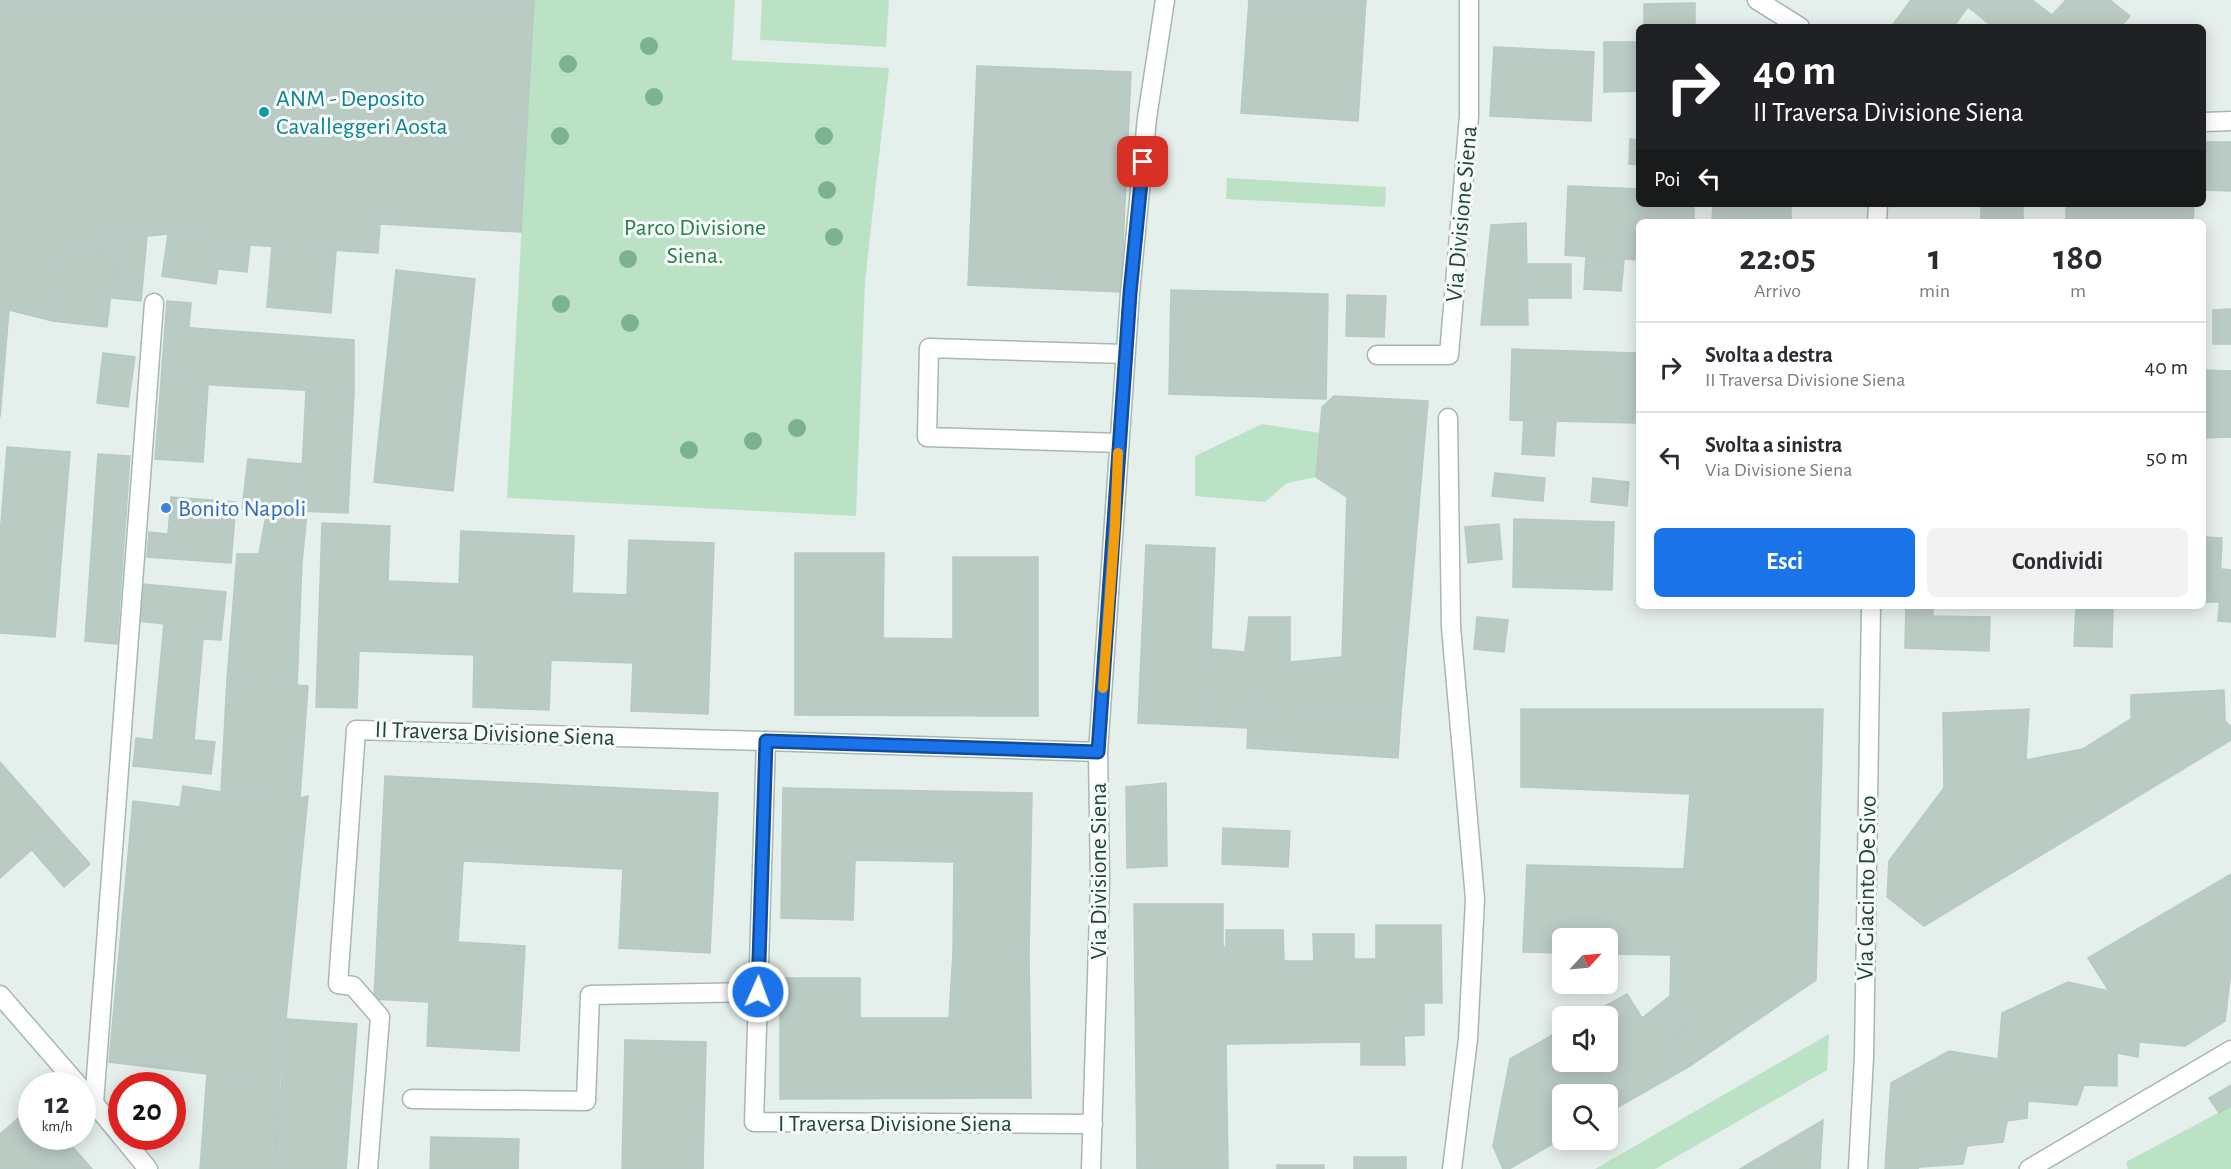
<!DOCTYPE html>
<html lang="it">
<style>
:root{--surface:#fff;--page:#f2f2f3;--text:#2b2b33;--muted:#7c7c81;--line:#e1e1e2;--accent:#1a73e8}
body{margin:0;font-family:"Alegreya Sans",sans-serif;background:var(--page);color:var(--text);height:100vh;display:flex;flex-direction:column;font-size:22px;white-space:nowrap}
*{box-sizing:border-box;margin:0}
p{font-size:20px;color:var(--muted)}
.icon{flex:none;width:33px;height:33px;fill:none;stroke:currentColor;stroke-width:2;stroke-linecap:round;stroke-linejoin:round}
.map{position:relative;flex:1;overflow:hidden}
.side{position:absolute;left:1636px;top:219px;width:570px;height:390px;display:flex;flex-direction:column;background:var(--surface);border-radius:9px;box-shadow:0 3px 15px #0003}
.side>*{flex:none}
.banner{position:absolute;left:1636px;top:24px;width:570px;height:183px;border-radius:9px;box-shadow:0 3px 15px #0003;background:#202124;color:#fff;overflow:hidden}
.needle{width:39px;rotate:64deg}
.fabs{position:absolute;left:1552px;top:928px;display:grid;gap:12px}
.fabs a{display:grid;place-items:center;width:66px;height:66px;border-radius:9px;background:var(--surface);box-shadow:0 3px 15px #0003;font-size:30px}
.speed{position:absolute;left:18px;top:1072px;display:flex;gap:12px;font-size:30px;font-weight:700;text-align:center}
.speed>*{display:grid;place-content:center;width:78px;height:78px;border-radius:50%;background:var(--surface);box-shadow:0 3px 15px #0003;line-height:1}
.speed small{font-size:15px;font-weight:400}
.speed .limit{border:9px solid #d22;background:#fff;color:#111}
.pin{position:absolute;display:grid;place-items:center;width:51px;height:51px;color:#fff;margin:-26px;border-radius:12px;box-shadow:0 3px 9px #0006}
.me{position:absolute;width:66px;margin:-33px;rotate:2deg;stroke-linejoin:round;filter:drop-shadow(0 0 4px #0008)}
.turn{display:flex;align-items:center;gap:21px;height:126px;padding:0 18px;font-size:27px}
.turn .icon{width:78px;height:78px;stroke-width:2.5}
.turn b{display:block;font-size:42px;line-height:51px}
.then{display:flex;align-items:center;height:57px;padding:0 18px;background:#0003;gap:12px;font-size:22px}
.eta{display:flex;justify-content:space-evenly;align-items:center;height:102px;text-align:center}
.eta b{font-size:36px;font-weight:600;line-height:42px}
.button{display:flex;gap:12px;margin-top:auto;padding:12px 18px}
.button a{flex:1;height:69px;border-radius:9px;background:var(--accent);color:#fff;font-size:24px;font-weight:600;line-height:69px;text-align:center}
.button a+a{background:var(--page);color:var(--text)}
ul{padding:0;list-style:none}
li{display:flex;align-items:center;gap:18px;height:90px;padding:0 18px;border-top:2px solid var(--line)}
li div{flex:1}
li b{display:block;font-size:22px}
li em{font-style:normal}
.map>svg:first-child{display:block}
.green{fill:#bce2c6}
.building{fill:#bacbc4;stroke:#b6cac2;stroke-width:1.5}
.lines{fill:none;stroke-linecap:round;stroke-linejoin:round}
.minor-casing{stroke:#a7b8b3;stroke-width:21}
.minor{stroke:#fff;stroke-width:18}
.tree{fill:#7cb192}
.route-casing{stroke:#114b97;stroke-width:15}
.route{stroke:#1a73e8;stroke-width:10}
.slow{stroke:#f59e0b;stroke-width:10}
.culture-dot{fill:#0f9aa8;stroke:#f6fbf9;stroke-width:2}
.shop-dot{fill:#3f7fe0;stroke:#f6fbf9;stroke-width:2}
.labels{text-anchor:middle;stroke-width:6;stroke-linejoin:round;paint-order:stroke}
.culture-label{font-size:24px;fill:#0d838f;stroke:#f6fbf9;text-anchor:start}
.street-label{font-size:24px;fill:#22443b;stroke:#f6fbf9}
.park-label{font-size:24px;fill:#277f49;stroke:#f6fbf9}
.shop-label{font-size:24px;fill:#366cbe;stroke:#f6fbf9;text-anchor:start}
</style>
<div class="map">
<svg width="2231" height="1169" viewBox="0 0 2231 1169">
<rect width="100%" height="100%" fill="#e5efeb"/>
<g class="green">
<path d="M 534,0 L 735,0 L 732,60 L 889,68 L 865,281 L 856,516 L 507,498 Z"/>
<path d="M 762,0 L 889,0 L 886,47 L 760,40 Z"/>
<path d="M 1227,178 L 1386,187 L 1385,207 L 1226,199 Z"/>
<path d="M 1262,424 L 1320,433 L 1316,477 L 1287,483 L 1265,502 L 1195,496 L 1195,456 Z"/>
<path d="M 1829,1034 L 1827,1070 L 1655,1169 L 1595,1169 Z"/>
<path d="M 2231,1106 L 2231,1169 L 2128,1169 L 2126,1162 Z"/>
</g>
<g class="building">
<path d="M 0,0 L 534,0 L 521,232 L 380,224 L 378,253 L 250,245 L 168,234 L 147,236 L 98,230 L 97,251 L 61,248 L 53,321 L 9,310 L 0,417 Z"/>
<path d="M 1249,0 L 1366,0 L 1358,121 L 1241,113 Z"/>
<path d="M 1911,0 L 2032,0 L 2052,15 L 2066,0 L 2110,0 L 2130,16 L 2120,27 L 1993,27 L 1968,7 L 1953,27 L 1891,27 Z"/>
<path d="M 1695,3 L 1695,27 L 1644,27 L 1644,4 Z"/>
<path d="M 1604,42 L 1640,42 L 1640,91 L 1604,92 Z"/>
<path d="M 1494,47 L 1594,52 L 1591,121 L 1490,116 Z"/>
<path d="M 977,66 L 1131,72 L 1121,292 L 968,285 Z"/>
<path d="M 1630,139 L 1640,140 L 1640,165 L 1629,164 Z"/>
<path d="M 2204,142 L 2231,142 L 2231,191 L 2204,190 Z"/>
<path d="M 1568,186 L 1640,189 L 1640,204 L 1694,204 L 1694,222 L 1640,222 L 1640,260 L 1565,255 Z"/>
<path d="M 1713,204 L 1761,204 L 1760,222 L 1712,222 Z"/>
<rect x="1761" y="204" width="30" height="7"/>
<rect x="1981" y="204" width="42" height="18"/>
<path d="M 2066,204 L 2194,204 L 2193,222 L 2066,222 Z"/>
<path d="M 1761,211 L 1791,211 L 1791,222 L 1760,222 Z"/>
<path d="M 1526,223 L 1528,325 L 1481,325 L 1491,225 Z"/>
<path d="M 98,230 L 147,236 L 141,301 L 112,298 L 116,253 L 97,251 Z"/>
<path d="M 168,234 L 250,245 L 247,272 L 218,269 L 216,284 L 162,276 Z"/>
<path d="M 272,246 L 336,251 L 331,313 L 267,307 Z"/>
<path d="M 61,248 L 116,253 L 107,327 L 53,321 Z"/>
<path d="M 1586,257 L 1624,260 L 1621,291 L 1584,289 Z"/>
<rect x="1526" y="264" width="45" height="34"/>
<path d="M 396,270 L 475,279 L 453,491 L 374,482 Z"/>
<path d="M 1171,290 L 1328,294 L 1326,399 L 1169,394 Z"/>
<path d="M 1347,295 L 1386,296 L 1384,337 L 1346,336 Z"/>
<path d="M 167,301 L 191,303 L 189,327 L 165,326 Z"/>
<path d="M 2231,309 L 2231,344 L 2213,344 L 2213,310 Z"/>
<path d="M 165,326 L 354,340 L 354,393 L 161,382 Z"/>
<path d="M 1512,349 L 1636,353 L 1635,423 L 1510,420 Z"/>
<path d="M 103,353 L 135,357 L 128,407 L 97,403 Z"/>
<path d="M 2204,370 L 2231,371 L 2231,437 L 2204,438 Z"/>
<path d="M 161,382 L 208,386 L 203,462 L 155,459 Z"/>
<path d="M 306,391 L 354,393 L 348,513 L 300,511 Z"/>
<path d="M 1334,396 L 1428,401 L 1401,713 L 1249,703 L 1248,728 L 1208,726 L 1211,649 L 1245,652 L 1249,617 L 1290,617 L 1290,662 L 1342,657 L 1347,497 L 1316,477 L 1322,407 Z"/>
<path d="M 1524,419 L 1556,421 L 1554,456 L 1522,454 Z"/>
<path d="M 7,447 L 70,452 L 55,637 L 0,633 L 0,536 Z"/>
<path d="M 98,454 L 130,456 L 117,644 L 85,641 Z"/>
<path d="M 248,459 L 302,464 L 300,511 L 242,509 Z"/>
<path d="M 1495,473 L 1545,478 L 1543,501 L 1492,496 Z"/>
<path d="M 1593,478 L 1629,482 L 1627,506 L 1591,502 Z"/>
<path d="M 171,497 L 236,502 L 231,563 L 147,557 L 149,532 L 168,534 Z"/>
<path d="M 267,510 L 307,513 L 302,562 L 259,554 Z"/>
<path d="M 1514,519 L 1614,522 L 1612,590 L 1513,587 Z"/>
<path d="M 322,523 L 390,526 L 388,581 L 459,584 L 461,531 L 574,536 L 572,593 L 627,595 L 629,540 L 714,543 L 708,714 L 631,711 L 633,663 L 551,660 L 549,710 L 473,707 L 474,655 L 359,651 L 357,708 L 316,707 Z"/>
<path d="M 1499,524 L 1502,559 L 1468,563 L 1465,527 Z"/>
<path d="M 2204,537 L 2222,538 L 2219,602 L 2204,602 Z"/>
<path d="M 1146,545 L 1215,548 L 1208,726 L 1138,723 Z"/>
<path d="M 795,553 L 884,553 L 883,638 L 953,639 L 953,557 L 1038,557 L 1038,716 L 795,715 Z"/>
<path d="M 237,554 L 259,554 L 302,562 L 297,686 L 227,680 Z"/>
<path d="M 2222,569 L 2231,570 L 2231,622 L 2218,621 Z"/>
<path d="M 142,584 L 226,592 L 221,640 L 203,639 L 194,740 L 215,742 L 211,774 L 133,766 L 136,738 L 153,740 L 164,624 L 139,621 Z"/>
<path d="M 1906,606 L 1933,606 L 1933,616 L 1990,617 L 1989,651 L 1905,648 Z"/>
<path d="M 2076,606 L 2113,606 L 2112,647 L 2074,646 Z"/>
<path d="M 1477,617 L 1508,620 L 1504,652 L 1474,649 Z"/>
<path d="M 227,680 L 308,686 L 300,798 L 221,792 Z"/>
<path d="M 2224,690 L 2225,721 L 2231,727 L 2231,740 L 1924,926 L 1887,897 L 1889,861 L 1944,788 L 1943,713 L 2029,709 L 2026,760 L 2083,749 L 2131,719 L 2131,695 Z"/>
<path d="M 1249,703 L 1401,713 L 1398,758 L 1247,748 Z"/>
<path d="M 1521,709 L 1823,709 L 1816,980 L 1690,1066 L 1672,1036 L 1688,1029 L 1670,996 L 1671,955 L 1608,954 L 1608,939 L 1563,939 L 1563,953 L 1523,952 L 1527,865 L 1684,869 L 1690,794 L 1521,787 Z"/>
<path d="M 0,762 L 57,827 L 0,878 Z"/>
<path d="M 385,776 L 718,793 L 710,953 L 619,948 L 623,869 L 463,861 L 458,942 L 525,946 L 519,1051 L 427,1046 L 429,1002 L 374,999 Z"/>
<path d="M 1166,783 L 1167,866 L 1127,868 L 1126,787 Z"/>
<path d="M 183,786 L 221,792 L 300,798 L 308,796 L 280,1079 L 207,1074 L 109,1062 L 133,801 L 180,807 Z"/>
<path d="M 783,788 L 1032,793 L 1029,954 L 953,953 L 954,862 L 855,860 L 853,920 L 781,918 Z"/>
<path d="M 57,827 L 90,864 L 64,887 L 32,850 Z"/>
<path d="M 1223,828 L 1290,831 L 1288,867 L 1222,864 Z"/>
<path d="M 2231,874 L 2231,971 L 2225,1021 L 2185,1046 L 2139,1042 L 2138,1057 L 2117,1053 L 2117,1086 L 2084,1085 L 2077,1105 L 2028,1101 L 2027,1118 L 2007,1121 L 2003,1142 L 1967,1146 L 1963,1164 L 1919,1167 L 1918,1169 L 1885,1169 L 1891,1083 L 1949,1051 L 1998,1059 L 2002,1013 L 2068,982 L 2109,991 L 2088,958 Z"/>
<path d="M 1134,904 L 1223,904 L 1223,947 L 1226,947 L 1226,930 L 1283,930 L 1284,961 L 1314,961 L 1313,934 L 1354,934 L 1354,959 L 1376,959 L 1376,925 L 1441,925 L 1442,1003 L 1424,1003 L 1424,1035 L 1404,1036 L 1405,1065 L 1361,1065 L 1361,1042 L 1226,1044 L 1228,1169 L 1137,1169 Z"/>
<path d="M 953,953 L 1029,954 L 1031,1098 L 780,1099 L 780,978 L 860,978 L 860,1018 L 949,1018 Z"/>
<path d="M 1627,994 L 1642,1018 L 1670,996 L 1688,1029 L 1672,1036 L 1690,1066 L 1608,1113 L 1608,1095 L 1563,1095 L 1563,1138 L 1509,1169 L 1503,1169 L 1493,1146 L 1510,1059 L 1563,1029 L 1563,1062 L 1608,1062 L 1608,1017 L 1585,1017 Z"/>
<path d="M 287,1019 L 357,1024 L 346,1169 L 274,1169 Z"/>
<path d="M 625,1040 L 706,1042 L 703,1169 L 622,1169 Z"/>
<path d="M 207,1074 L 280,1079 L 274,1169 L 200,1169 Z"/>
<path d="M 2231,1085 L 2231,1106 L 2219,1113 L 2209,1098 Z"/>
<path d="M 32,1106 L 32,1137 L 64,1137 L 92,1169 L 0,1169 L 0,1134 Z"/>
<path d="M 1823,1120 L 1820,1169 L 1740,1169 Z"/>
<path d="M 431,1137 L 519,1139 L 518,1169 L 430,1169 Z"/>
<rect x="1354" y="1157" width="52" height="12"/>
<rect x="1277" y="1165" width="47" height="4"/>
</g>
<g class="lines">
<defs>
<g id="minor">
<path d="M 1757,0 L 1800,27"/>
<path d="M 2204,122 L 2231,121"/>
<path d="M 1877,222 L 1878,204"/>
<path d="M 1377,355 L 1449,355 L 1469,116 L 1469,0"/>
<path d="M 1448,418 L 1451,627 L 1475,899 L 1468,1039 L 1452,1169"/>
<path d="M 1119,443 L 927,437 L 929,348 L 1125,354"/>
<path d="M 766,741 L 754,1122 L 1093,1124"/>
<path d="M 0,995 L 79,1086"/>
<path d="M 88,1096 L 122,1137"/>
<path d="M 412,1099 L 586,1101 L 590,995 L 758,992"/>
<path d="M 94,1103 L 154,303"/>
<path d="M 122,1137 L 148,1169"/>
<path d="M 368,1169 L 380,1017 L 353,986 L 338,984 L 356,730 L 766,741 L 1098,752"/>
<path d="M 1091,1169 L 1100,882 L 1098,752 L 1130,293 L 1147,118 L 1165,0"/>
<path d="M 1858,1169 L 1864,1057 L 1871,606"/>
<path d="M 2029,1169 L 2231,1050"/>
</g>
</defs>
<use href="#minor" class="minor-casing"/>
<use href="#minor" class="minor"/>
</g>
<g class="tree">
<circle cx="649" cy="46" r="9"/>
<circle cx="568" cy="64" r="9"/>
<circle cx="654" cy="97" r="9"/>
<circle cx="560" cy="136" r="9"/>
<circle cx="824" cy="136" r="9"/>
<circle cx="827" cy="190" r="9"/>
<circle cx="834" cy="237" r="9"/>
<circle cx="628" cy="259" r="9"/>
<circle cx="561" cy="304" r="9"/>
<circle cx="630" cy="323" r="9"/>
<circle cx="797" cy="428" r="9"/>
<circle cx="753" cy="441" r="9"/>
<circle cx="689" cy="450" r="9"/>
</g>
<g class="lines">
<defs>
<path id="route" d="M 758,992 L 766,741 L 1098,752 L 1130,293 L 1143,162"/>
</defs>
<use href="#route" class="route-casing"/>
<use href="#route" class="route"/>
<path class="slow" d="M 1103,688 L 1115,526 L 1118,453"/>
</g>
<circle class="culture-dot" cx="264" cy="112" r="6"/>
<circle class="shop-dot" cx="166" cy="508" r="6"/>
<g class="labels">
<g class="culture-label">
<text x="276" y="106">ANM - Deposito<tspan x="276" dy="28">Cavalleggeri Aosta</tspan></text>
</g>
<g class="street-label">
<text transform="translate(1461 214) rotate(-85)" y="8">Via Divisione Siena</text>
<text transform="translate(495 733) rotate(2)" y="8">II Traversa Divisione Siena</text>
<text transform="translate(1098 871) rotate(-90)" y="8">Via Divisione Siena</text>
<text transform="translate(1866 888) rotate(-89)" y="8">Via Giacinto De Sivo</text>
<text x="895" y="1131">I Traversa Divisione Siena</text>
</g>
<g class="park-label">
<text x="695" y="235">Parco Divisione<tspan x="695" dy="28">Siena.</tspan></text>
</g>
<g class="shop-label">
<text x="178" y="516">Bonito Napoli</text>
</g>
</g>
</svg>
<div class="fabs">
<a><svg class="needle" viewBox="-14 -14 28 28"><path d="M0-13l5 13h-10z" fill="#e53935"/><path d="M0 13l5-13h-10z" fill="#7c7c81"/></svg></a>
<a><svg class="icon" aria-label="sound" viewBox="0 0 24 24"><path d="M4 9h4l5-4v14l-5-4H4zM17 9q2 3 0 6"/></svg></a>
<a><svg class="icon" aria-label="search" viewBox="0 0 24 24"><circle cx="10" cy="10" r="6"/><path d="M15 15l6 6"/></svg></a>
</div>
<div class="speed"><div>12<small>km/h</small></div><div class="limit">20</div></div>
<div class="pin" style="left:1143px;top:162px;background:#d93025"><svg class="icon" aria-label="arrive" viewBox="0 0 24 24"><path d="M6 21V4h12l-3 4 3 4H6"/></svg></div>
<svg class="me" style="left:758px;top:992px" viewBox="-20 -20 40 40"><circle r="17" fill="#1a73e8" stroke="#fff" stroke-width="3"/><path d="M0-11L8 9 0 5-8 9z" fill="#fff"/></svg>
<div class="banner">
<div class="turn"><svg class="icon" aria-label="right" viewBox="0 0 24 24"><path d="M7 20v-9h11M14 6l5 5-5 5"/></svg><div><b>40 m</b>II Traversa Divisione Siena</div></div>
<div class="then">Poi<svg class="icon" aria-label="left" viewBox="0 0 24 24"><path d="M17 20v-9H6M10 6l-5 5 5 5"/></svg></div>
</div>
<section class="side">
<div class="eta">
<div><b>22:05</b><p>Arrivo</p></div>
<div><b>1</b><p>min</p></div>
<div><b>180</b><p>m</p></div>
</div>
<ul>
<li><svg class="icon" aria-label="right" viewBox="0 0 24 24"><path d="M7 20v-9h11M14 6l5 5-5 5"/></svg><div><b>Svolta a destra</b><p>II Traversa Divisione Siena</p></div><em>40 m</em></li>
<li><svg class="icon" aria-label="left" viewBox="0 0 24 24"><path d="M17 20v-9H6M10 6l-5 5 5 5"/></svg><div><b>Svolta a sinistra</b><p>Via Divisione Siena</p></div><em>50 m</em></li>
</ul>
<div class="button"><a>Esci</a><a>Condividi</a></div>
</section>
</div>
